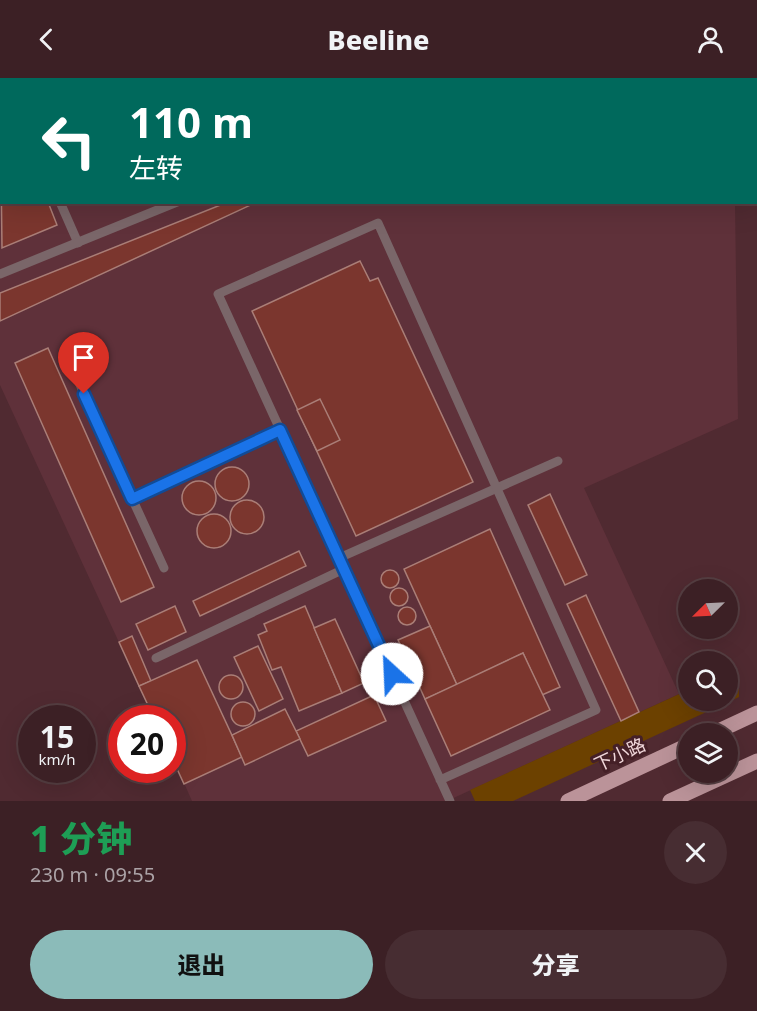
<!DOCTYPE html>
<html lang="zh">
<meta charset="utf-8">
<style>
:root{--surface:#3c2025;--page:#472d32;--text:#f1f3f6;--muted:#aca3a7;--line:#553e42;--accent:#8bbbb9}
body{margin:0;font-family:"Noto Sans","Noto Sans SC",sans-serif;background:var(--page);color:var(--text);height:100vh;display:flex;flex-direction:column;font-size:22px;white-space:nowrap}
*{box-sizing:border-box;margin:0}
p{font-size:20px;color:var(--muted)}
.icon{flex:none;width:33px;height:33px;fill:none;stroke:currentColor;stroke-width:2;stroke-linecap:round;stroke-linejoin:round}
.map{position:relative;height:723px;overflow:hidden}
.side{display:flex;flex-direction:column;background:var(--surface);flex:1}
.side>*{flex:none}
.banner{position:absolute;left:0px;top:0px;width:758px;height:126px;box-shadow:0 6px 24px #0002,0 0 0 2px var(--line);background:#00695c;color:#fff;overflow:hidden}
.needle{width:39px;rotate:246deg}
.tools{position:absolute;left:678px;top:501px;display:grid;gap:12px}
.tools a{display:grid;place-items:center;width:60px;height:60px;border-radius:50%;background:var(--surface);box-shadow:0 6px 24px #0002,0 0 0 2px var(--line);font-size:30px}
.speed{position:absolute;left:18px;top:627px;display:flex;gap:12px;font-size:30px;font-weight:700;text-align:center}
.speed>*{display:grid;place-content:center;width:78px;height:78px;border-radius:50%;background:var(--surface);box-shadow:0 6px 24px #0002,0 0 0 2px var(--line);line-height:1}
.speed small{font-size:15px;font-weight:400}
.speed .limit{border:9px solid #d22;background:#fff;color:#111}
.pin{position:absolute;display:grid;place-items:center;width:51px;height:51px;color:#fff;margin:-62px -26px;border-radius:50% 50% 50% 0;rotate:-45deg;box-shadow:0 0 6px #0007}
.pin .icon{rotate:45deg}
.me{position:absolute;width:66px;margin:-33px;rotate:335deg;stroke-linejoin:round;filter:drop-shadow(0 0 4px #0008)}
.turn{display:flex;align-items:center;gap:21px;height:126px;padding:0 30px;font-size:27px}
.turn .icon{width:78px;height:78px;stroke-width:2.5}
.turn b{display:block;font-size:42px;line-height:51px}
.round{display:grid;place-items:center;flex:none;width:63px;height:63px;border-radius:32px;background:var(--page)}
.summary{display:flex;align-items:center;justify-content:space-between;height:102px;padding:0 30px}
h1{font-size:36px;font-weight:800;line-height:45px;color:#1e9e55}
.action{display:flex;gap:12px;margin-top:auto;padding:12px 30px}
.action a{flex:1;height:69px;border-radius:36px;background:var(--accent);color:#111;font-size:24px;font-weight:800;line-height:69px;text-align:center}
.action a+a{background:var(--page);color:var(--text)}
header{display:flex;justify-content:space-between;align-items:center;height:78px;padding:0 30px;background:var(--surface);font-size:27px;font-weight:800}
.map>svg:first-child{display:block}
.built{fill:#5f313a}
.green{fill:#6c4100}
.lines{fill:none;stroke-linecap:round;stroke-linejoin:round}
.canal{stroke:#021d36;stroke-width:16}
.building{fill:#7b362e;stroke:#aa7e77;stroke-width:1.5}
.lane{stroke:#7a6669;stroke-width:9}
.primary{stroke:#bb9399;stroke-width:15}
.route-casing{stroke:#114b97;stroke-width:15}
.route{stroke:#1a73e8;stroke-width:10}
.labels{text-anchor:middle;stroke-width:6;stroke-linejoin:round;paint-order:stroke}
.street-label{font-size:18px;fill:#f0d7da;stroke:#452027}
</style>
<header><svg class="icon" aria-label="back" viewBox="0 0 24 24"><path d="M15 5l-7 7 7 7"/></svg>Beeline<svg class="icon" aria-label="person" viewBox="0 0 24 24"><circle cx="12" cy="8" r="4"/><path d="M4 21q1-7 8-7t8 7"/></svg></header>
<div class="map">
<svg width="757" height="723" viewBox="0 0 757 723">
<rect width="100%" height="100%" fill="#502a31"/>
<path class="built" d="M 0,0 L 718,0 L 2,2 L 2,124 L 735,125 L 738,341 L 584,410 L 679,616 L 447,723 L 192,723 L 173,680 L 172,640 L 154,640 L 0,307 Z"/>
<path class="green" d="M 738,592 L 739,619 L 513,723 L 475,723 L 470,712 L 688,612 L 688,622 L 728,622 L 728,596 Z"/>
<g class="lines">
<path class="canal" d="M 729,2 L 731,0"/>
</g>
<g class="building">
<path d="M 18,0 L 198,0 L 199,2 L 18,2 Z"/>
<path d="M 350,0 L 415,0 L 412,2 Z"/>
<path d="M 0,7 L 2,124 L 48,124 L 57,147 L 2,170 Z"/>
<path d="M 228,124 L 257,124 L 0,243 L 0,215 Z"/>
<path d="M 360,183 L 370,203 L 378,200 L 473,404 L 356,458 L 252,233 Z"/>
<path d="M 48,270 L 154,509 L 121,524 L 15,285 Z"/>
<path d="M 320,321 L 340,362 L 317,373 L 297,332 Z"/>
<circle cx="232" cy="406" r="17"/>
<circle cx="199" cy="420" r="17"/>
<path d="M 550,416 L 587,497 L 565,507 L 528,427 Z"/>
<circle cx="247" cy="439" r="17"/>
<circle cx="214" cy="453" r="17"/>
<path d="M 490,451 L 560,609 L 542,617 L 523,575 L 457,607 L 404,491 Z"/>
<path d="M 299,473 L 306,488 L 200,538 L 193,523 Z"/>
<circle cx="390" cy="501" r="9"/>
<circle cx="399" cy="519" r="9"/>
<path d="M 586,517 L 639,634 L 621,643 L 567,526 Z"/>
<path d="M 175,528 L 186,554 L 148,572 L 136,546 Z"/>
<path d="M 305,528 L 342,615 L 299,633 L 281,589 L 272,592 L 258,557 L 267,553 L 264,546 Z"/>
<circle cx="407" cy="538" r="9"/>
<path d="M 335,541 L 364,605 L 342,615 L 314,550 Z"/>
<path d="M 430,548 L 457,607 L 425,621 L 398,562 Z"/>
<path d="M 132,558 L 151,603 L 139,608 L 119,564 Z"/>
<path d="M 258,568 L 283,621 L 259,633 L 234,579 Z"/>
<path d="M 523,575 L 550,632 L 451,678 L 425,621 Z"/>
<path d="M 197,582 L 242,679 L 184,706 L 172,680 L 172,640 L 154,640 L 139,608 Z"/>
<circle cx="231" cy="609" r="12"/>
<path d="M 374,617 L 386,643 L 308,678 L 296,653 Z"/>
<circle cx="243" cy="636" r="12"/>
<path d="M 285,631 L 300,661 L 245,687 L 232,657 Z"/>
</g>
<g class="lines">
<g class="lane">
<path d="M 7,0 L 7,2"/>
<path d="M 226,0 L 227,2"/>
<path d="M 476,2 L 479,0"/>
<path d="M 60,124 L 78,165"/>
<path d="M 0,196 L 177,124"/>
<path d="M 65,274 L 164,490"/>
<path d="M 132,421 L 280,352"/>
<path d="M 339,480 L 558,383"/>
<path d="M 156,580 L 344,491"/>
<path d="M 440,702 L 596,632 L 378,145 L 218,216 L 450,723"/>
</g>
<g class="primary">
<path d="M 712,656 L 757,635"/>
<path d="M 568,723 L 688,667"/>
<path d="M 670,723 L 757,683"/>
</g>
</g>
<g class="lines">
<defs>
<path id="route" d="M 84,316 L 132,421 L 280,352 L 392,596"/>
</defs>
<use href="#route" class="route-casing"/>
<use href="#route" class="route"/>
</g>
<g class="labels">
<g class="street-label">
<text transform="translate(620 677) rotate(-25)" y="6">下小路</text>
</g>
</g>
</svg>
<div class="tools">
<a><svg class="needle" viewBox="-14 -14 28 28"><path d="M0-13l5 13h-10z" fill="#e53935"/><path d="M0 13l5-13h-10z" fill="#aca3a7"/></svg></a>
<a><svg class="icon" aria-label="search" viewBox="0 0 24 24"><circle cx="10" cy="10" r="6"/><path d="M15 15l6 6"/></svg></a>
<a><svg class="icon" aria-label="layers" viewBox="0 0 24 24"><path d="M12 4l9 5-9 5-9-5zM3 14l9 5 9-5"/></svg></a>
</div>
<div class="speed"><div>15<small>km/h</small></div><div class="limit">20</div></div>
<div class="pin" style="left:84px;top:316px;background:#d93025"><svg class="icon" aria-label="arrive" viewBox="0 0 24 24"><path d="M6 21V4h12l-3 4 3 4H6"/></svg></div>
<svg class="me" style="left:392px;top:596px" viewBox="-20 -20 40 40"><circle r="19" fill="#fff"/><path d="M0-13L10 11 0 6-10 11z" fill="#1a73e8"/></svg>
<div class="banner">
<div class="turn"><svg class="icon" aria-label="left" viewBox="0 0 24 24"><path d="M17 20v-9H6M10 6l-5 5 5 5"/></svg><div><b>110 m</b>左转</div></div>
</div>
</div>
<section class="side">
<div class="summary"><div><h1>1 分钟</h1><p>230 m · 09:55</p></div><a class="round"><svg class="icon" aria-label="close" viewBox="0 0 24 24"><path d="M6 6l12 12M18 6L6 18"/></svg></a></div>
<div class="action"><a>退出</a><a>分享</a></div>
</section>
